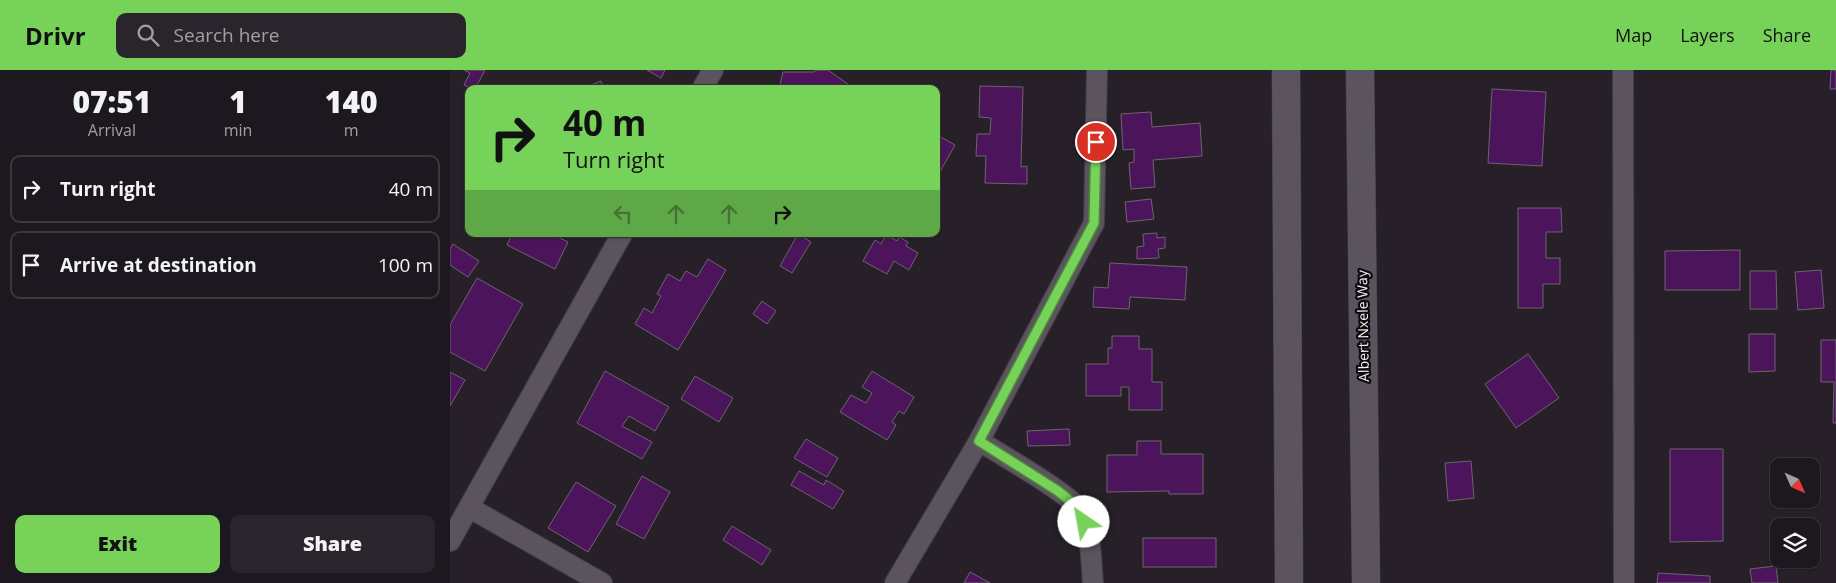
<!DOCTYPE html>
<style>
:root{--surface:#1d181f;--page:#2a252c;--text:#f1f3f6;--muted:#a0a0a4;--line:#3b373d;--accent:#77d259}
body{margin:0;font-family:"Open Sans",sans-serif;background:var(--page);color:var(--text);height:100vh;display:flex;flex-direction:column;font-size:19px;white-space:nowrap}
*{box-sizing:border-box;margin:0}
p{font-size:16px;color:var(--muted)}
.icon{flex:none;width:28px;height:28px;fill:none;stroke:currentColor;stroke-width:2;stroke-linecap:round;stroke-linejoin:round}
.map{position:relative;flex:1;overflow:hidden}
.side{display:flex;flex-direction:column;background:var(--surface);width:450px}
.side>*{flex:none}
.top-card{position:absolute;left:15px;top:15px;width:475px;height:152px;border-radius:10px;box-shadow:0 1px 4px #0004,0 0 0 1px var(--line);background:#77d259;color:#111;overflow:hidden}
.needle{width:32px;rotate:135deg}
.buttons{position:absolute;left:1320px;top:388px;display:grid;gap:10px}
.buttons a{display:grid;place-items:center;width:50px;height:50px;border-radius:10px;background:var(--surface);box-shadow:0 1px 4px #0004,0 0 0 1px var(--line);font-size:25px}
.pin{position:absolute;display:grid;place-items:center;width:42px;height:42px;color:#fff;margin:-21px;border:2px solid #fff;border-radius:50%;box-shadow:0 1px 5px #0007}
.me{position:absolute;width:55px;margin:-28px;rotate:327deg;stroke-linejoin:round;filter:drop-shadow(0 0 4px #0008)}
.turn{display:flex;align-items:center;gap:18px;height:105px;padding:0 15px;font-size:22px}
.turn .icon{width:65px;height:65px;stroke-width:2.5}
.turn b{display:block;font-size:35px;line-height:42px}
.lanes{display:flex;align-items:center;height:48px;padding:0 15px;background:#0003;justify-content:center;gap:25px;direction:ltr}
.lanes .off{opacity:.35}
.eta{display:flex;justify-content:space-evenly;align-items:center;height:85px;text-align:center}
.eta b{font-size:30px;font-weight:800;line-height:35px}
.primary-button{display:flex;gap:10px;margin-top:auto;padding:10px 15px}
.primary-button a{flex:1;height:58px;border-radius:10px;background:var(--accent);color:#111;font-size:20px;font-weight:800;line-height:58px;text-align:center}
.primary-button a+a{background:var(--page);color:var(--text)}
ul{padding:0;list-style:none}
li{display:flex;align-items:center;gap:15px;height:68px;margin:0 10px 8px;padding:0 5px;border:2px solid var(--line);border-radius:10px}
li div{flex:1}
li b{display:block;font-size:19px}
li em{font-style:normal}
header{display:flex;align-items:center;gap:30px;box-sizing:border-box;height:70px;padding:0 25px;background:var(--accent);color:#111}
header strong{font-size:24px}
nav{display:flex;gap:28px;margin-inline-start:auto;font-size:18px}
.search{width:350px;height:45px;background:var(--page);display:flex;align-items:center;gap:12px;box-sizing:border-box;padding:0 18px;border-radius:10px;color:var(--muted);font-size:19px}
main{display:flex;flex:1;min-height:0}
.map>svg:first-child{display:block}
.building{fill:#4c145a;stroke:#6c646f}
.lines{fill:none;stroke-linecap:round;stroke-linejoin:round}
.street-casing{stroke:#433d45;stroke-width:22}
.secondary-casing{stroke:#433d45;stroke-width:29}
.street{stroke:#5b545e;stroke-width:20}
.secondary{stroke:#5b545e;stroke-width:28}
.route-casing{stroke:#4d883a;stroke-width:12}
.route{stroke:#77d259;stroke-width:9}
.labels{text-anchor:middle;stroke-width:4.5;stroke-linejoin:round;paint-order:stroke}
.street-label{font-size:14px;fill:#f7f3f9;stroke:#0e0b0f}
</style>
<header>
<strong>Drivr</strong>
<div class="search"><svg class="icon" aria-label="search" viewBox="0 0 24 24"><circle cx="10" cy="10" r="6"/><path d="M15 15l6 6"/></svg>Search here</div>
<nav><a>Map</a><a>Layers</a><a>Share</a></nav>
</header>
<main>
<section class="side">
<div class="eta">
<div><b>07:51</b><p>Arrival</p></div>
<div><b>1</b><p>min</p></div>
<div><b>140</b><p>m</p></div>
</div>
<ul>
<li><svg class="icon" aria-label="right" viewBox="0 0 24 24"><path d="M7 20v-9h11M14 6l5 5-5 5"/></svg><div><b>Turn right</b></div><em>40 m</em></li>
<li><svg class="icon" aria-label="arrive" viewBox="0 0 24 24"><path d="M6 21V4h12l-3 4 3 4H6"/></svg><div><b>Arrive at destination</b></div><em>100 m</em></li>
</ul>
<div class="primary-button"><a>Exit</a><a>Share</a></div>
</section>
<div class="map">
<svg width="1386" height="513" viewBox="0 0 1386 513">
<rect width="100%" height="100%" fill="#272029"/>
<g class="building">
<path d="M 14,0 L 35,0 L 25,19 L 14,15 L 20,3 Z"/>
<path d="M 197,0 L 215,0 L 211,8 Z"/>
<path d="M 366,0 L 378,0 L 402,17 L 424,15 L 424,19 L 329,19 L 333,2 L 364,2 Z"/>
<path d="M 1381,0 L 1386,0 L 1386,19 L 1380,19 Z"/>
<path d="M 151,11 L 154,19 L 131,19 Z"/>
<path d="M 530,16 L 573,17 L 571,97 L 577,96 L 577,114 L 535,113 L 536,86 L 526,86 L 527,64 L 540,64 L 541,48 L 529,47 Z"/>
<path d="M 1042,19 L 1096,22 L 1092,96 L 1038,93 Z"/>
<path d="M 701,42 L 702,57 L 750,53 L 752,86 L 703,90 L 705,117 L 681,119 L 679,93 L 684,92 L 684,79 L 673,80 L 671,44 Z"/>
<path d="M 489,66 L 505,75 L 486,109 L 486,71 Z"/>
<path d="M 701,129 L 704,149 L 677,152 L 675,132 Z"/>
<path d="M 1068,138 L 1111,138 L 1112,162 L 1096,162 L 1096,188 L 1110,188 L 1110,214 L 1093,214 L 1093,238 L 1068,238 Z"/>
<path d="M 707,163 L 707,168 L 715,167 L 715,178 L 708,179 L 709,188 L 687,189 L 687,177 L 694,176 L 693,164 Z"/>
<path d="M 62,164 L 102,164 L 118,172 L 105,199 L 57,175 Z"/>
<path d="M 348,164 L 361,172 L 342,203 L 330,196 Z"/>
<path d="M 436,165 L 447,171 L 449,167 L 458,172 L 456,176 L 468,183 L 459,200 L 444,191 L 437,204 L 413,191 L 425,170 L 431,174 Z"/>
<path d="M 3,174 L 29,191 L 18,207 L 0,195 L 0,179 Z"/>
<path d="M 1290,180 L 1290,220 L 1215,220 L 1215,181 Z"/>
<path d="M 258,189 L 276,200 L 228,280 L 185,254 L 194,238 L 202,243 L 211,226 L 207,224 L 218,204 L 230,211 L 236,201 L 247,207 Z"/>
<path d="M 660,193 L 737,197 L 735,230 L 680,227 L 679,239 L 643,237 L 644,217 L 658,218 Z"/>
<path d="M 1371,200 L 1374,238 L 1348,240 L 1345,202 Z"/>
<path d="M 1300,201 L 1326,201 L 1327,239 L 1300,239 Z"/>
<path d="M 27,208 L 73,234 L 35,301 L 0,282 L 0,255 Z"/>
<path d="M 312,231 L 326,241 L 317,254 L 303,244 Z"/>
<path d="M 1299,264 L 1325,264 L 1325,301 L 1299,302 Z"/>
<path d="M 662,266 L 689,266 L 689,279 L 702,279 L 702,312 L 712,312 L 712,340 L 679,340 L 679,317 L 671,317 L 671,326 L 636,326 L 636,294 L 658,294 L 658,278 L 662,278 Z"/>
<path d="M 1371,270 L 1386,270 L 1386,353 L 1383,353 L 1384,312 L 1371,312 Z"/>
<path d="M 1078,284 L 1109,328 L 1066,358 L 1035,314 Z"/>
<path d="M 155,301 L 219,337 L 205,361 L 179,346 L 172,356 L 202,372 L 192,389 L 127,353 Z"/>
<path d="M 422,301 L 464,327 L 454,344 L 449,341 L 442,352 L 446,355 L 437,370 L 390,342 L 401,325 L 416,333 L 422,323 L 412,317 Z"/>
<path d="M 0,302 L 15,310 L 0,336 Z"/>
<path d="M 245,306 L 283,328 L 269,352 L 231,329 Z"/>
<path d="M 619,359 L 620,375 L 578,376 L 577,361 Z"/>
<path d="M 356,369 L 388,388 L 377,407 L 344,388 Z"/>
<path d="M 687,371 L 711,371 L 711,384 L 753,384 L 753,424 L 719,424 L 719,421 L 657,422 L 657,385 L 687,385 Z"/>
<path d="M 1220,379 L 1273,379 L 1273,471 L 1220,472 Z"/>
<path d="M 1021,391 L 1024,428 L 998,431 L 995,393 Z"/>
<path d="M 349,401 L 374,415 L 376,410 L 394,421 L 383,439 L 341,415 Z"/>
<path d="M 192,406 L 220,422 L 194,469 L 166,454 Z"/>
<path d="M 126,412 L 166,436 L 138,482 L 98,458 Z"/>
<path d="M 282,456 L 321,480 L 312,495 L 273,470 Z"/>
<rect x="693" y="468" width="73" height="29"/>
<path d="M 1326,496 L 1328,513 L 1302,513 L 1300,499 Z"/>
<path d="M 520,502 L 540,513 L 514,513 Z"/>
<path d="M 1208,503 L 1260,506 L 1260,513 L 1207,513 Z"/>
</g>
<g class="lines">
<defs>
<g id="street">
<path d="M 1173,0 L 1174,513"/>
<path d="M 252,19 L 263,0"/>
<path d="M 529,371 C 547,382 623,426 631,441 C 641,462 641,489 643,513"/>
<path d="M 20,438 L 152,513"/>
<path d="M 0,471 L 172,164"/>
<path d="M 445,513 L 529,371 L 644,153 L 647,0"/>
</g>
<g id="secondary">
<path d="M 836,0 L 839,513"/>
<path d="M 910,0 L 916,513"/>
</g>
</defs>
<use href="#street" class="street-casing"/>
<use href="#secondary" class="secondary-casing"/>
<use href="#street" class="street"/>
<use href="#secondary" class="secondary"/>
</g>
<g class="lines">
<defs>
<path id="route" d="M 634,452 L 630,439 L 608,421 L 529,371 L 644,153 L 646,72"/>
</defs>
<use href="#route" class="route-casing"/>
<use href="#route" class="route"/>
</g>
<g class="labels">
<g class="street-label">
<text transform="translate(913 256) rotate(-91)" y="5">Albert Nxele Way</text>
</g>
</g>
</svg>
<div class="buttons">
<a><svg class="needle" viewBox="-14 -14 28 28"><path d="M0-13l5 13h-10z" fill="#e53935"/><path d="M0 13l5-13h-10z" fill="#a0a0a4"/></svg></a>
<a><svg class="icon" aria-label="layers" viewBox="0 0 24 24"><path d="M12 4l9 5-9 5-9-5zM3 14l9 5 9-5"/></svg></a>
</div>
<div class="pin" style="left:646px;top:72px;background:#d93025"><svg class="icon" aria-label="arrive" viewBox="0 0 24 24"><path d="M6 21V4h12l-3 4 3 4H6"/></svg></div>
<svg class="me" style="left:634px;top:452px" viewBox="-20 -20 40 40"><circle r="19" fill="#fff"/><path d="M0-13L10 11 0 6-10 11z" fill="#77d259"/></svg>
<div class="top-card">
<div class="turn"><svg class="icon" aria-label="right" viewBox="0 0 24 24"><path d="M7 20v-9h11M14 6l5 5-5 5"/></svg><div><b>40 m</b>Turn right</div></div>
<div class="lanes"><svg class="icon off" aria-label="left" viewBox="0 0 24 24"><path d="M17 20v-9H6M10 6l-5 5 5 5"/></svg><svg class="icon off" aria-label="ahead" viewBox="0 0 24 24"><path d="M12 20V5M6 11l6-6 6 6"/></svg><svg class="icon off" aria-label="ahead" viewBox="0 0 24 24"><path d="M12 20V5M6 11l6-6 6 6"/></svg><svg class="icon" aria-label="right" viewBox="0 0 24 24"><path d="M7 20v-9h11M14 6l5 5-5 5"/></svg></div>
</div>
</div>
</main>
